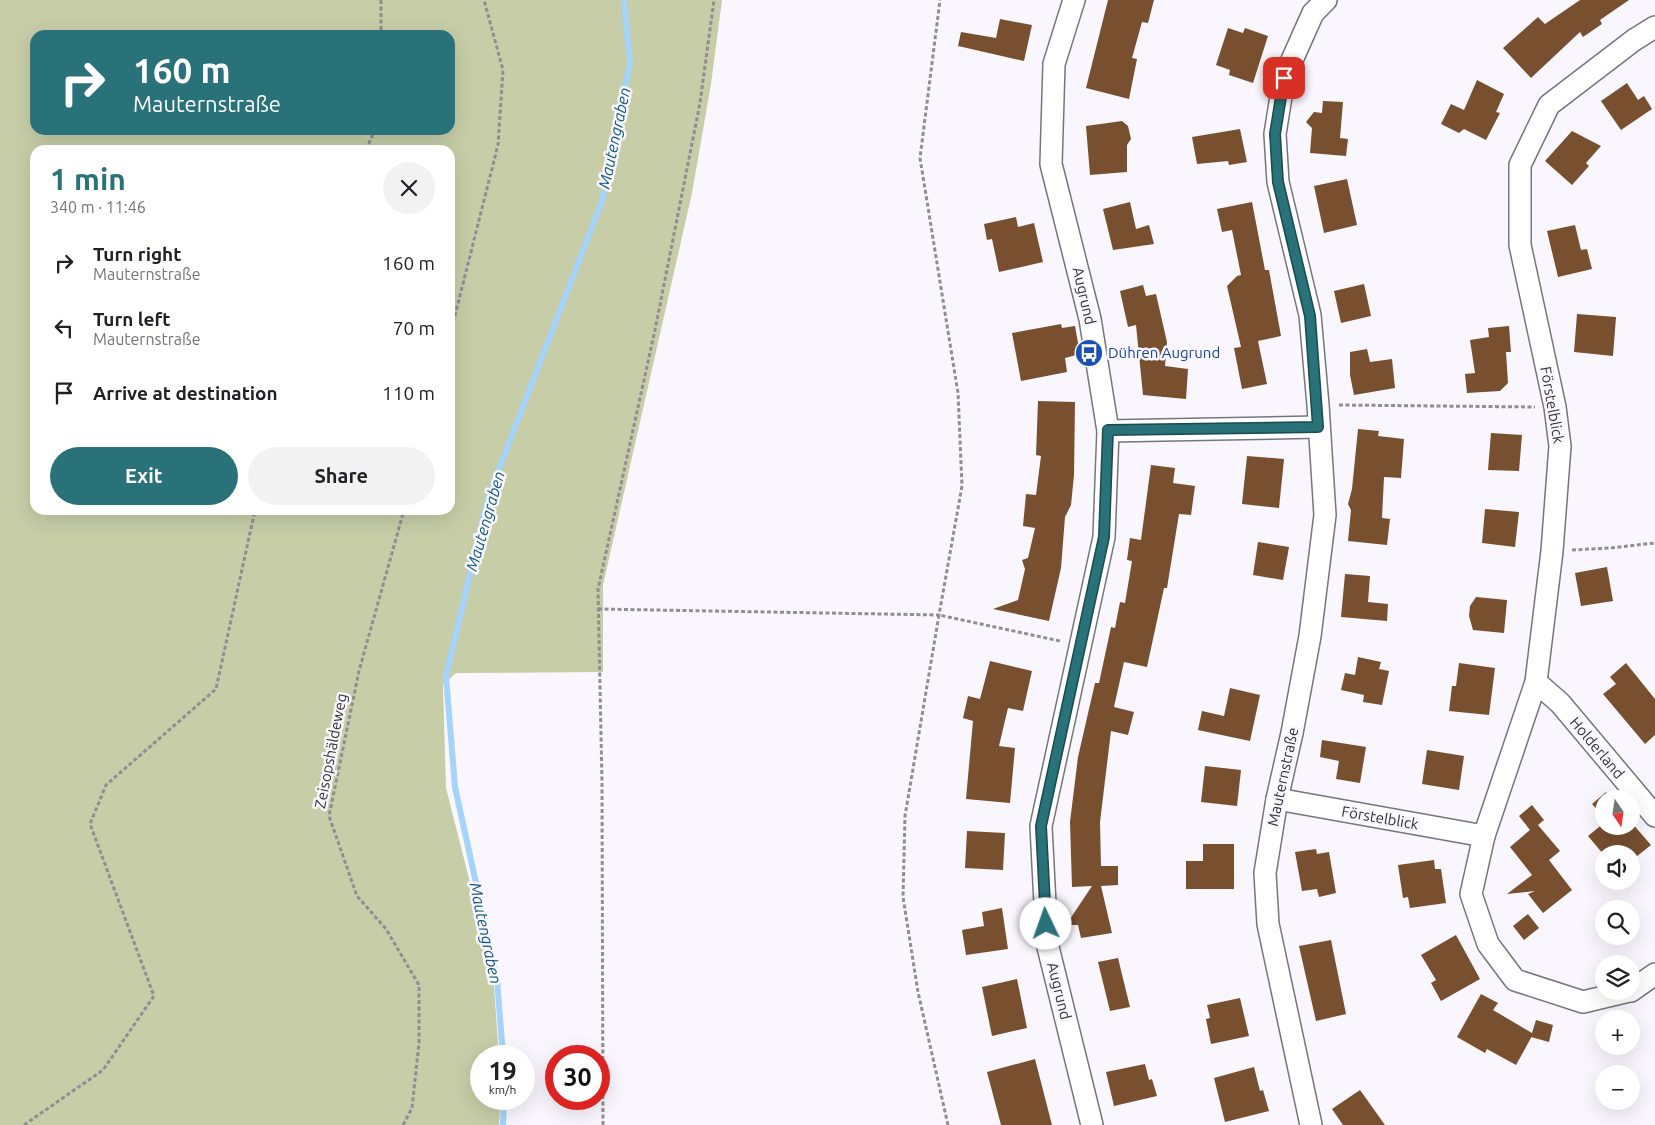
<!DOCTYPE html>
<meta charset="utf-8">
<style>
:root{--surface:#fff;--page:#f2f2f2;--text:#202124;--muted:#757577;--accent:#29727a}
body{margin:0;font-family:Ubuntu,sans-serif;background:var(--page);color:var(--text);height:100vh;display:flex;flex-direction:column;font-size:19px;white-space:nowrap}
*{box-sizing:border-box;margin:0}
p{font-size:16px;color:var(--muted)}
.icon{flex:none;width:28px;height:28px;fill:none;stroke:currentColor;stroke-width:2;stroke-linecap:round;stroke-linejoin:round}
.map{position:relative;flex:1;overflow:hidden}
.drawer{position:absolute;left:30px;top:145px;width:425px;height:370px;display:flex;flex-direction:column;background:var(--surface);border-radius:15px;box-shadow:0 5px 20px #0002}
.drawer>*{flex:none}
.hud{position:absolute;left:30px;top:30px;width:425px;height:105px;border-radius:15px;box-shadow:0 5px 20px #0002;background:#29727a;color:#fff;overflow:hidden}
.needle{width:32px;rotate:167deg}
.buttons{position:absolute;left:1595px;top:790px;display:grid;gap:10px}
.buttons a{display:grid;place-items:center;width:45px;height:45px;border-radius:50%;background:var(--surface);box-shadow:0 5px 20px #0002;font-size:25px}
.speed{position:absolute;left:470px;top:1045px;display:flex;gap:10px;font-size:25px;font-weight:700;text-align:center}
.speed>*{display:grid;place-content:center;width:65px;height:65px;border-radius:50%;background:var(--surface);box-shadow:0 5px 20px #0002;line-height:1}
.speed small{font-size:12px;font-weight:400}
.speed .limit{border:8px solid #d22;background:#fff;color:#111}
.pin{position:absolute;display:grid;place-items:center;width:42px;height:42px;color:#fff;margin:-21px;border-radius:10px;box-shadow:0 2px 8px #0006}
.me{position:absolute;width:55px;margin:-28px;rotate:357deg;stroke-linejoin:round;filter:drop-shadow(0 0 4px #0008)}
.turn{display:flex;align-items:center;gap:18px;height:105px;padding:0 20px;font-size:22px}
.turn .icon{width:65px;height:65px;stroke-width:2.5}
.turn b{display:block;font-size:35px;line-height:42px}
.round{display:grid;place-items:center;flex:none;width:52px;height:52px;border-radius:26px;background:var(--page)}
.head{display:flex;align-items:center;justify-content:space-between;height:85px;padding:0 20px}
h1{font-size:30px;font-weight:700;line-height:38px;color:var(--accent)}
.button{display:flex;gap:10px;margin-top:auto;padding:10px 20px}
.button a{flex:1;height:58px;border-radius:30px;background:var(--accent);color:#fff;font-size:20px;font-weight:700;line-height:58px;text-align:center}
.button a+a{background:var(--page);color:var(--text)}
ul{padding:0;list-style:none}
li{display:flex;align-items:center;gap:15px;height:65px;padding:0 20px}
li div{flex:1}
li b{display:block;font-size:19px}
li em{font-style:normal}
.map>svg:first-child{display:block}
.green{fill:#c6cda7;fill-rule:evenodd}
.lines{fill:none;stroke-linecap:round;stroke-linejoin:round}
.stream{stroke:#a5d3fa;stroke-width:6}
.building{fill:#784f2f}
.street-casing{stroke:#77747e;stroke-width:24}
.path{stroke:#908e93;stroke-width:3;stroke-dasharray:4 2.5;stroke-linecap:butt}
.street{stroke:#fff;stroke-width:21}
.route-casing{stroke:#1b4a4f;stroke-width:12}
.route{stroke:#29727a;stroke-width:9}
.labels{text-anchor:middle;stroke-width:5;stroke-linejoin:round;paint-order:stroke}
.street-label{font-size:15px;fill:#313034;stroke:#f9f7fd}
.transit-label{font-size:15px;fill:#164399;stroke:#f9f7fd;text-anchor:start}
.water-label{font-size:16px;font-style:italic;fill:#0e5787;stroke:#f9f7fd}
</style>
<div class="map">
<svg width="1655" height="1125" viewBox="0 0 1655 1125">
<rect width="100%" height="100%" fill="#f9f7fd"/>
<path class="green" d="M 0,0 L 722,0 L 711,84 L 692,193 L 603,585 L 603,672 L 456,673 L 443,685 L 446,788 L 493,973 L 499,1056 L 481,1056 L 481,1099 L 501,1099 L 499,1125 L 0,1125 ZM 35,35 L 450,35 L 450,130 L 35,130 ZM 35,150 L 450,150 L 450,510 L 35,510 Z"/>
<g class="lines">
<g class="stream">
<path d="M 503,1056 L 497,979 L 455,787 L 446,676 L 488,498 L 602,201 L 630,63 L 624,0"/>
<path d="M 503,1125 L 504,1099"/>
</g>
</g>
<g class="building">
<path d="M 1108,0 L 1154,0 L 1148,23 L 1142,22 L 1132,58 L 1137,59 L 1129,99 L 1086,88 Z"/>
<path d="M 1580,0 L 1629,0 L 1600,20 L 1602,24 L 1583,37 L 1580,32 L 1531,78 L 1503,48 L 1538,17 L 1545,24 Z"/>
<path d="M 1000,19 L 1032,25 L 1024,61 L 958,46 L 961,32 L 996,38 Z"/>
<path d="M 1228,28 L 1243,33 L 1245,28 L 1268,36 L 1253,83 L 1229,75 L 1230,70 L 1216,65 Z"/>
<path d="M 1477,80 L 1504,94 L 1496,112 L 1500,113 L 1486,140 L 1464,129 L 1459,133 L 1441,124 L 1451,104 L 1464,110 Z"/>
<path d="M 1627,83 L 1638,100 L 1644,96 L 1652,109 L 1621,130 L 1601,101 Z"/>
<path d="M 1323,101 L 1343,102 L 1340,138 L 1348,139 L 1346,156 L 1310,153 L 1312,128 L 1306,122 L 1314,112 L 1322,113 Z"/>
<path d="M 1122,121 L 1128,126 L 1131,139 L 1127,145 L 1127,172 L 1090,175 L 1086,126 Z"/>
<path d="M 1240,129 L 1247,162 L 1229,165 L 1228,161 L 1197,164 L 1192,137 Z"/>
<path d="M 1572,131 L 1601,146 L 1586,163 L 1589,166 L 1572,185 L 1545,161 Z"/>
<path d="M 1347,179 L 1357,225 L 1324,233 L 1314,186 Z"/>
<path d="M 1130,202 L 1136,229 L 1149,225 L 1154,244 L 1113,250 L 1103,209 Z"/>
<path d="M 1252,202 L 1265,270 L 1269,270 L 1281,336 L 1258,341 L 1267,384 L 1242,389 L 1234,348 L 1241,347 L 1227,286 L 1237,276 L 1241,275 L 1232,230 L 1222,232 L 1217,209 Z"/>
<path d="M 1016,217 L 1018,227 L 1034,223 L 1043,262 L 999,272 L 992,239 L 987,240 L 984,224 Z"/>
<path d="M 1575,225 L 1581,250 L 1587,249 L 1592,269 L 1558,277 L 1547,231 Z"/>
<path d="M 1364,284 L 1371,316 L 1341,323 L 1334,291 Z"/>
<path d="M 1143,285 L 1146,296 L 1156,294 L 1167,342 L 1165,366 L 1188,369 L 1186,399 L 1143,395 L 1136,325 L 1128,327 L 1120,291 Z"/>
<path d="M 1577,314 L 1616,317 L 1613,356 L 1574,352 Z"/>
<path d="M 1061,324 L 1062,328 L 1075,326 L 1080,354 L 1065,358 L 1067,372 L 1021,381 L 1012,333 Z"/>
<path d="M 1509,326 L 1511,352 L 1506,352 L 1508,383 L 1500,391 L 1467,393 L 1465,374 L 1475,373 L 1470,340 L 1489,337 L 1488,328 Z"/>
<path d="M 1367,349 L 1370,362 L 1392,359 L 1395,388 L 1354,395 L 1350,375 L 1350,352 Z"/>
<path d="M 1038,401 L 1075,402 L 1074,475 L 1071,505 L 1065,517 L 1061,568 L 1049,621 L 993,609 L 1018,600 L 1025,569 L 1022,560 L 1028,558 L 1035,528 L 1023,526 L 1026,494 L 1036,495 L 1041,456 L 1036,455 Z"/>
<path d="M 1358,429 L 1379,431 L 1378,436 L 1404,439 L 1401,478 L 1384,477 L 1382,518 L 1390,519 L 1387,545 L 1348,541 L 1351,510 L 1348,504 L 1352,489 Z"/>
<path d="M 1491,433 L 1522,435 L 1519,471 L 1488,470 Z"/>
<path d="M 1247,456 L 1284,459 L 1279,508 L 1242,504 Z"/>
<path d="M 1151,465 L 1175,468 L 1173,483 L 1195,486 L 1191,515 L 1179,514 L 1167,588 L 1164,588 L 1147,667 L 1124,662 L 1114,707 L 1134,712 L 1128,735 L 1111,731 L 1100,822 L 1101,866 L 1118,866 L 1118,885 L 1101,886 L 1112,933 L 1081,938 L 1078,925 L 1066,925 L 1092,886 L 1072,887 L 1070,822 L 1078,757 L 1095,683 L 1099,683 L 1111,627 L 1115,628 L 1120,602 L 1125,603 L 1132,561 L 1127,560 L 1130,538 L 1141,540 Z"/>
<path d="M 1485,509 L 1519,512 L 1515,547 L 1482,543 Z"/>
<path d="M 1258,542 L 1289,547 L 1283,580 L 1253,575 Z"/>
<path d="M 1607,567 L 1613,601 L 1581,606 L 1575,573 Z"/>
<path d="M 1345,574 L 1370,576 L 1368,602 L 1388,604 L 1387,621 L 1341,617 Z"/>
<path d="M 1476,597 L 1507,600 L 1504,633 L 1473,630 L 1469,616 L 1470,606 Z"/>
<path d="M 1358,657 L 1381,662 L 1379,669 L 1389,671 L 1382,705 L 1363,702 L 1364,695 L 1341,690 L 1345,673 L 1355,675 Z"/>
<path d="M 990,661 L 1032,671 L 1023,711 L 1008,708 L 999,746 L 1015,748 L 1010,803 L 966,799 L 973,721 L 963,718 L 968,696 L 980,699 Z"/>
<path d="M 1459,663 L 1495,668 L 1489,715 L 1449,711 L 1452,686 L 1456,686 Z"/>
<path d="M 1626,663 L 1655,699 L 1655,735 L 1645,744 L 1603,694 L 1616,684 L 1610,677 Z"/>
<path d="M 1230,688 L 1260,695 L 1250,741 L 1198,730 L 1202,711 L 1224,716 Z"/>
<path d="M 1322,740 L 1366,747 L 1360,783 L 1336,779 L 1339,761 L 1320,757 Z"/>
<path d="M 1427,750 L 1464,756 L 1459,790 L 1422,784 Z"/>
<path d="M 1205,766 L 1241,770 L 1237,806 L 1201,802 Z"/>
<path d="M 1606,792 L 1612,799 L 1604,799 L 1604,817 L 1592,804 Z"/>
<path d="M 1532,805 L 1544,820 L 1538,825 L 1560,851 L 1549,860 L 1572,890 L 1543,913 L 1528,894 L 1535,891 L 1507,894 L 1532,875 L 1510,847 L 1530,830 L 1519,816 Z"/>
<path d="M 1631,822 L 1651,845 L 1631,861 L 1631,854 L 1604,855 L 1588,836 L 1604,823 L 1604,826 L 1631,826 Z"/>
<path d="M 967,831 L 1005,833 L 1003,870 L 965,868 Z"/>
<path d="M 1203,844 L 1234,844 L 1234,889 L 1186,889 L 1186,861 L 1203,861 Z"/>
<path d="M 1316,849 L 1317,854 L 1329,852 L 1336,893 L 1319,897 L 1317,889 L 1302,891 L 1295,852 Z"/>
<path d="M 1434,860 L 1435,869 L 1441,869 L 1446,903 L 1410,908 L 1408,897 L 1403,898 L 1398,865 Z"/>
<path d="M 1002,908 L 1008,949 L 966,955 L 962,930 L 984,926 L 982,912 Z"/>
<path d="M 1528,914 L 1539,928 L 1524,940 L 1513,926 Z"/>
<path d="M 1456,935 L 1480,979 L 1441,1001 L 1431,983 L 1436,980 L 1421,955 Z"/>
<path d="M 1331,940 L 1346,1014 L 1316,1021 L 1299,946 Z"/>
<path d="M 1118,958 L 1130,1007 L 1110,1011 L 1098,962 Z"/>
<path d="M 1017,979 L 1027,1028 L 992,1036 L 982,987 Z"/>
<path d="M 1481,994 L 1498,1003 L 1493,1010 L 1532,1033 L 1536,1020 L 1553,1025 L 1549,1042 L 1531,1037 L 1532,1036 L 1516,1065 L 1487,1049 L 1485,1053 L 1457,1037 Z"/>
<path d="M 1240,998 L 1249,1036 L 1211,1044 L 1206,1019 L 1210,1018 L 1207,1005 Z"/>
<path d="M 1035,1059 L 1052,1125 L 1001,1125 L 987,1072 Z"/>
<path d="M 1145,1064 L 1149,1080 L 1152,1079 L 1157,1096 L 1114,1106 L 1106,1072 Z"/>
<path d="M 1254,1067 L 1260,1091 L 1263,1090 L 1269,1111 L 1225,1122 L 1214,1078 Z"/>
<path d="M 1360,1090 L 1385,1125 L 1343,1125 L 1332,1109 Z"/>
</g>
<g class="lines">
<defs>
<g id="street">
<path d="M 1074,0 L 1054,64 L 1051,164 L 1090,319 L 1108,431 L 1104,537 L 1041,826 L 1047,943 L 1092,1125"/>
<path d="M 1108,431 L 1319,427"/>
<path d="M 1536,682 L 1560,703 L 1655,816"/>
<path d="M 1277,799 L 1484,836"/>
<path d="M 1629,991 L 1583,1002 L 1515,980 L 1488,944 L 1471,894 L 1484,836 L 1536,682 L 1552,551 L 1560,446 L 1555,407 L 1520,245 L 1520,165 L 1549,105 L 1634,40 L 1655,27"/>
<path d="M 1631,991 L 1655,974"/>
<path d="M 1311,1125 L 1268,924 L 1265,873 L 1277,799 L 1292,733 L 1310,636 L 1325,515 L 1318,405 L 1310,315 L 1278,182 L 1275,134 L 1284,78 L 1313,13 L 1326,0"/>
</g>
</defs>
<use href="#street" class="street-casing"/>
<g class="path">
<path d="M 381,0 L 381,35"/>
<path d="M 366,150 L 375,130"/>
<path d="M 450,335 L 498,145 L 503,70 L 484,0"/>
<path d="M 1339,405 L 1535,407"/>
<path d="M 1572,550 L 1610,548 L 1655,543"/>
<path d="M 598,609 L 939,615 L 962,486 L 958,393 L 920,158 L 940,0"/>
<path d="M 24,1125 L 103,1070 L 154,996 L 90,824 L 106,785 L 216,689 L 255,510"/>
<path d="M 403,1125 L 412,1108 L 419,1043 L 419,985 L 386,929 L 357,896 L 329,816 L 359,671 L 404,510"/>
<path d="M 603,1125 L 602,783 L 598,589 L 655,330 L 700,103 L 714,0"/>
<path d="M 948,1125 L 918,992 L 903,897 L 905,816 L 939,615 L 1060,641"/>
</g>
<use href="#street" class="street"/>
</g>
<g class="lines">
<defs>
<path id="route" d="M 1046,924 L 1041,826 L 1104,537 L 1108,430 L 1318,427 L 1310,316 L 1278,182 L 1275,134 L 1284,78"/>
</defs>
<use href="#route" class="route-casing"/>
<use href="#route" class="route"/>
</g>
<defs>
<symbol id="bus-disc" viewBox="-11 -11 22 22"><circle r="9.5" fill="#1a4fb4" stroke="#f9f7fd"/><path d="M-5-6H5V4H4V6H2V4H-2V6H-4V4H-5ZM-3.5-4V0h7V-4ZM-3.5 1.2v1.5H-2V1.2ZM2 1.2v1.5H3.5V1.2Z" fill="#fff"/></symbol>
</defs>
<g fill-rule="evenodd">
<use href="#bus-disc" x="1073" y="337" width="32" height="32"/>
</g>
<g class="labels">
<g class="street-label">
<text transform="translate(1084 296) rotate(77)" y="5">Augrund</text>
<text transform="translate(1552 405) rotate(80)" y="5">Förstelblick</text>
<text transform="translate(1597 748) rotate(50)" y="5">Holderland</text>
<text transform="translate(331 751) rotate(-79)" y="5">Zeisopshäldeweg</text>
<text transform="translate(1283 777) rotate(-78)" y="5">Mauternstraße</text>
<text transform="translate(1380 818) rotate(10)" y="5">Förstelblick</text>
<text transform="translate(1059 991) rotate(76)" y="5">Augrund</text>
</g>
<g class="transit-label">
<text x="1108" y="358">Dühren Augrund</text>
</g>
<g class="water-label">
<text transform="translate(614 138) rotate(-78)" y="6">Mautengraben</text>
<text transform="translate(485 521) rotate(-74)" y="6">Mautengraben</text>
<text transform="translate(486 933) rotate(78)" y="6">Mautengraben</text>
</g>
</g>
</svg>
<div class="buttons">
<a><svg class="needle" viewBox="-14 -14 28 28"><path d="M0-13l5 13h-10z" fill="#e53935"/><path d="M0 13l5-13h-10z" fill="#757577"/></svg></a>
<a><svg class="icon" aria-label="sound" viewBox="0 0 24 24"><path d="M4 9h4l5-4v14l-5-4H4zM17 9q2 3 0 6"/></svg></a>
<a><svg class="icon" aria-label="search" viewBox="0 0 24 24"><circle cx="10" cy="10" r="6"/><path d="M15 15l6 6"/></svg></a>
<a><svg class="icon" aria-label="layers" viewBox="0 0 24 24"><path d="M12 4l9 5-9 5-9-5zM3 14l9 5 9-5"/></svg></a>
<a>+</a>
<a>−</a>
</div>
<div class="speed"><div>19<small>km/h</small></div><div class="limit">30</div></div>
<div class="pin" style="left:1284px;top:78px;background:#d93025"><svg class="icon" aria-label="arrive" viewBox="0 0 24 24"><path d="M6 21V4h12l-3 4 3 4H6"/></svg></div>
<svg class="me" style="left:1046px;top:924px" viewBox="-20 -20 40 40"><circle r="19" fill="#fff"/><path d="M0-13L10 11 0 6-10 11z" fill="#29727a"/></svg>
<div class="hud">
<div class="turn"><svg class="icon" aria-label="right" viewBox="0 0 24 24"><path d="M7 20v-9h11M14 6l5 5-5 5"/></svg><div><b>160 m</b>Mauternstraße</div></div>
</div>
<section class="drawer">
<div class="head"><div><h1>1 min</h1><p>340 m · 11:46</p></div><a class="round"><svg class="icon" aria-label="close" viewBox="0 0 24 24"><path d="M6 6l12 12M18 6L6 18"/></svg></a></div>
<ul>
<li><svg class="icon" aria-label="right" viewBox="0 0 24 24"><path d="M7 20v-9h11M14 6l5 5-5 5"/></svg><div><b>Turn right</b><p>Mauternstraße</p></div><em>160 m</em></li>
<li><svg class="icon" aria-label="left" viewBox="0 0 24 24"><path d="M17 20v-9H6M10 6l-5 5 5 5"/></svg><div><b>Turn left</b><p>Mauternstraße</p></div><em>70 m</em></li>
<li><svg class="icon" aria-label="arrive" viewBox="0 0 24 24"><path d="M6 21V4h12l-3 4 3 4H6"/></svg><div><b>Arrive at destination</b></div><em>110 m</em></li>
</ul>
<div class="button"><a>Exit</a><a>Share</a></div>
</section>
</div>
